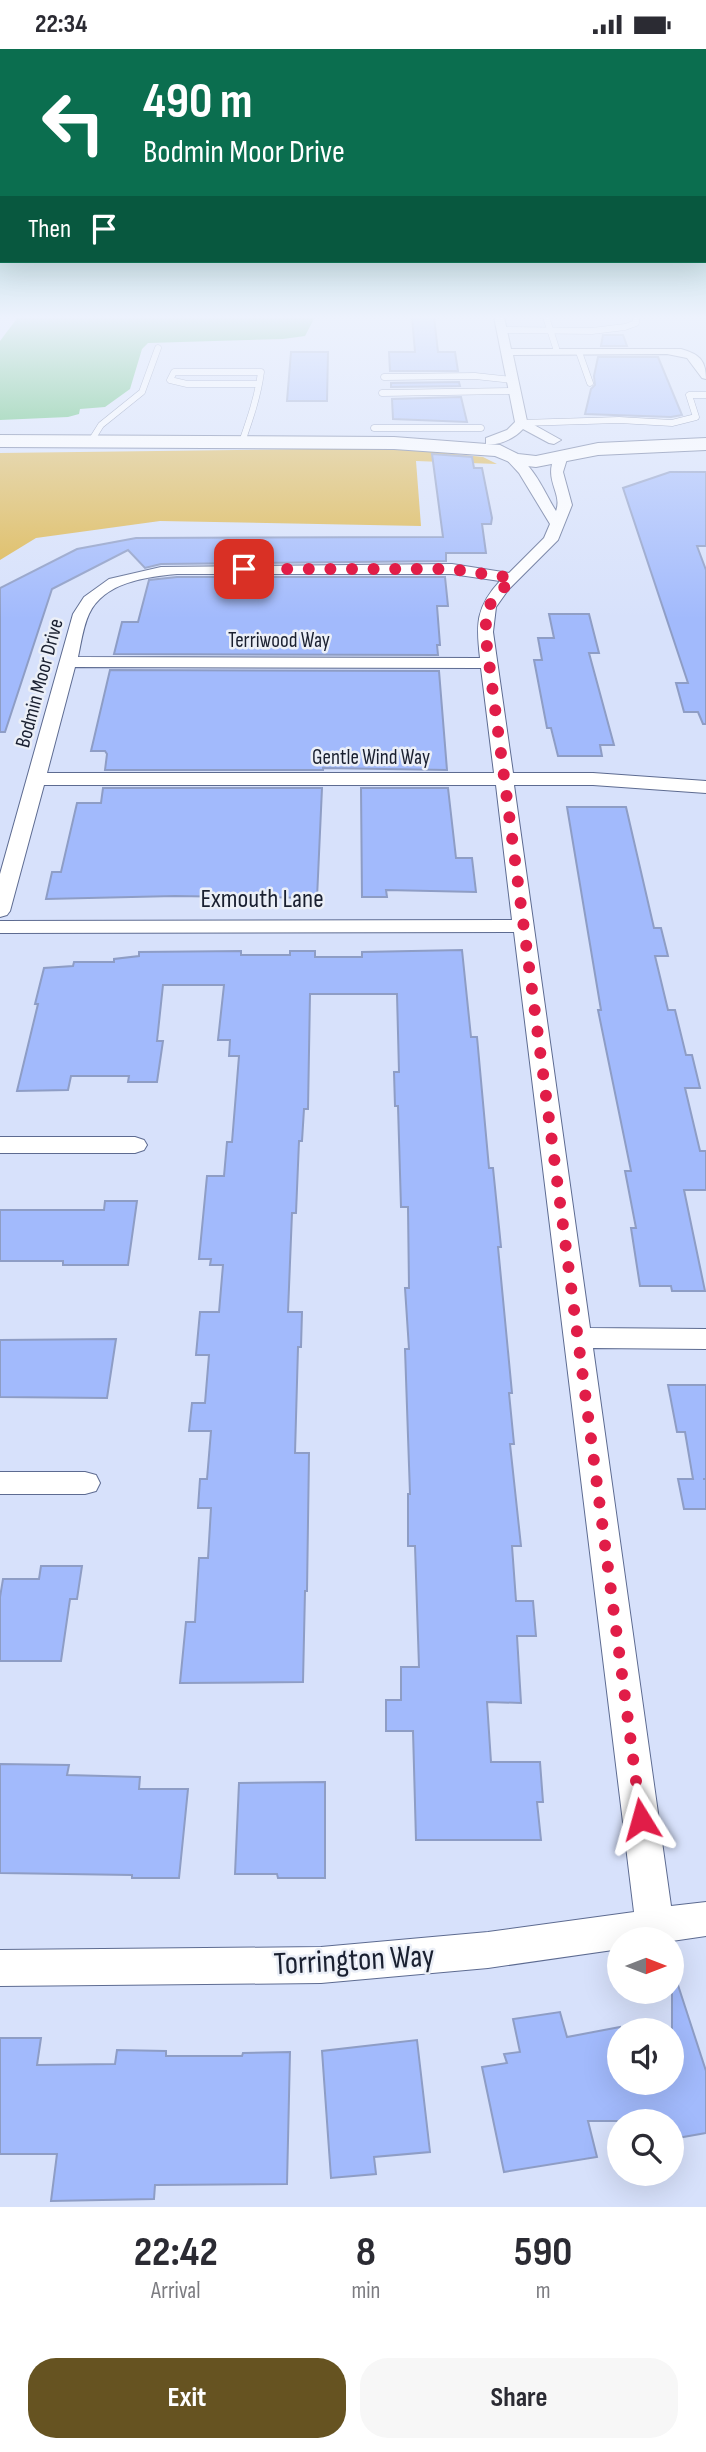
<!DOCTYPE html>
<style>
:root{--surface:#fff;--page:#f7f7f7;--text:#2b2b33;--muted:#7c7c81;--accent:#665321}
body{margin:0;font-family:"Sofia Sans Condensed",sans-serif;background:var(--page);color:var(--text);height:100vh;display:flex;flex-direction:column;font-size:26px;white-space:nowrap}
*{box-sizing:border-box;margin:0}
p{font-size:23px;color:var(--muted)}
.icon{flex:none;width:38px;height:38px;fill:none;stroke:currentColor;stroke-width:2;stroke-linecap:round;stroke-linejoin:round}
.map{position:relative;height:2158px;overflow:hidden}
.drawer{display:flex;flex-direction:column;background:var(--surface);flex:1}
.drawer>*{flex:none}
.top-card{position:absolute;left:0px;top:0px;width:707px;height:214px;box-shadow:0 7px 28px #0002;background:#0b6e4f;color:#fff;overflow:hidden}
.needle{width:46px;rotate:90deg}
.tools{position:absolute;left:607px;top:1878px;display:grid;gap:14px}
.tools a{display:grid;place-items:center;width:77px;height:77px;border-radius:50%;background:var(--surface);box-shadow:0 7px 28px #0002;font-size:35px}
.pin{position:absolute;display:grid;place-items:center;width:60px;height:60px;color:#fff;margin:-30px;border-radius:14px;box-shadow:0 4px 10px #0006}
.me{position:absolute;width:77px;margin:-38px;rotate:352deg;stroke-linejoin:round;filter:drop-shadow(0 0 5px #0008)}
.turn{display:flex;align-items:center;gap:24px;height:147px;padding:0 28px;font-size:32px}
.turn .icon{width:91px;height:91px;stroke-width:2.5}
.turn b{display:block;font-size:49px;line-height:60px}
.then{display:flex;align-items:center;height:66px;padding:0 28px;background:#0003;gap:14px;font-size:26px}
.eta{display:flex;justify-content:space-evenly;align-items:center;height:119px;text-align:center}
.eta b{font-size:42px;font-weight:700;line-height:49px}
.primary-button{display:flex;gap:14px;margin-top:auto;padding:14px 28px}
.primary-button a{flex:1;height:80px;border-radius:28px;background:var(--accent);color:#fff;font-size:28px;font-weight:700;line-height:80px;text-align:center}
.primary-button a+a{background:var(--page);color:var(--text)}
.status{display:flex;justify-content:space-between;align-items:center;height:49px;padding:0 35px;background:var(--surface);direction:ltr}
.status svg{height:19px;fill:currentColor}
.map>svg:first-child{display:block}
.green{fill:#ddb64d}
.water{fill:#42b65e}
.building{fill:#a2bafc;stroke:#8e9dc5;stroke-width:2}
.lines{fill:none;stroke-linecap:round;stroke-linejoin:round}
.lane-casing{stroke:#5d6b91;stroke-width:7}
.street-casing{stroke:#5d6b91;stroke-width:2}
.secondary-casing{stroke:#5d6b91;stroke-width:2}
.lane{stroke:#fff;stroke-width:6}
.street{fill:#fff;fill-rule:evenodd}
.secondary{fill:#fff;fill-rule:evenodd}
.route{stroke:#e11d48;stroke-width:12;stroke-dasharray:0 21.6}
.labels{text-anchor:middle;stroke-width:5;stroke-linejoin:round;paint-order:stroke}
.far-street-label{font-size:21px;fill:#1a2030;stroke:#ebeff7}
.street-label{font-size:26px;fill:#1a2030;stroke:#ebeff7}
.near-street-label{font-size:32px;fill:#1a2030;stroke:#ebeff7}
</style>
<div class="status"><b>22:34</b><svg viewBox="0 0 49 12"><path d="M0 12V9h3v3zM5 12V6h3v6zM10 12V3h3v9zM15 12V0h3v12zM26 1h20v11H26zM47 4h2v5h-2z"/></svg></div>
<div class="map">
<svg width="706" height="2158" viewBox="0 0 706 2158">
<rect width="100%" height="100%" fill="#d7e1fb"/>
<path class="green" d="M 396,399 L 483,408 L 497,415 L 416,412 L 421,477 L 160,472 L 36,489 L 0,511 L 0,404 Z"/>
<path class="water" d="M 18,268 L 315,268 L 305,287 L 283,290 L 148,294 L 142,300 L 130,340 L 105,358 L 80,360 L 79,365 L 68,368 L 0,371 L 0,292 Z"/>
<g class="building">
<path d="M 412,268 L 434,268 L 438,303 L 455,303 L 458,322 L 390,322 L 389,303 L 415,303 Z"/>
<path d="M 603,286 L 623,286 L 627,297 L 601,297 Z"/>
<path d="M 291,303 L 328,303 L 327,352 L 287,352 Z"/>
<path d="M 598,308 L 658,308 L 682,366 L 671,368 L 585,365 L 591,340 L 595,336 L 594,327 Z"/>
<path d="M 459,333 L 460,337 L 391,338 L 391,334 Z"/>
<path d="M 461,348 L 467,373 L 393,370 L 392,350 Z"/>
<path d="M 432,405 L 472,408 L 474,419 L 482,419 L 492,469 L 491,475 L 482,475 L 486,504 L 446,504 L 446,512 L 161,515 L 145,519 L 128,501 L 52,540 L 5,683 L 0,683 L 0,539 L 77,500 L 136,489 L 443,488 Z"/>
<path d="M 670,423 L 706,423 L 706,497 L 697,497 L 706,521 L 706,675 L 703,675 L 698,663 L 684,663 L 676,634 L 688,634 L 623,439 Z"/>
<path d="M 177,528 L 445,528 L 448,557 L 437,557 L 440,596 L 437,596 L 438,606 L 114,605 L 122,573 L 138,573 L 149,531 Z"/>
<path d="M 549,565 L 589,565 L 599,604 L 589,604 L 614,696 L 600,696 L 602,707 L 558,707 L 551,679 L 547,679 L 534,611 L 542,611 L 538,589 L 554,589 Z"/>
<path d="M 110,621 L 439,622 L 447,721 L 323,719 L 323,721 L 105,721 L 107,705 L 105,702 L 91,702 Z"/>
<path d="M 103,739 L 322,739 L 317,849 L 175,847 L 46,850 L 52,823 L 61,823 L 77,754 L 101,754 Z"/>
<path d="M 361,739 L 448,739 L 456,809 L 472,809 L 476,843 L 386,841 L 387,848 L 362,848 Z"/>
<path d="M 567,758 L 626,758 L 654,879 L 661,879 L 668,907 L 655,907 L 668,961 L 675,961 L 686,1006 L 692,1006 L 700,1039 L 685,1039 L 700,1102 L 706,1102 L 706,1141 L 684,1141 L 705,1242 L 672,1242 L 671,1237 L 640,1237 L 631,1179 L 636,1179 L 625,1122 L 631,1122 L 598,961 L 601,961 Z"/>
<path d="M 462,901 L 471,988 L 477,988 L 489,1119 L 493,1119 L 501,1198 L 498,1198 L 512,1344 L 509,1344 L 514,1395 L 510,1395 L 521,1497 L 512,1497 L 516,1552 L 533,1552 L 536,1587 L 517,1587 L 521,1654 L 487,1653 L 491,1713 L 540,1713 L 543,1753 L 537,1753 L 541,1791 L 416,1791 L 413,1682 L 386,1682 L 386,1651 L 401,1651 L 401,1618 L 419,1618 L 415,1497 L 408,1497 L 408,1445 L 410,1445 L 405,1300 L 409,1300 L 405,1239 L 409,1239 L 408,1158 L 401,1158 L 398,1057 L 395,1057 L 394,1023 L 399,1023 L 397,945 L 310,945 L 308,1060 L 304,1060 L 302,1092 L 299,1092 L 296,1164 L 292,1164 L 288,1263 L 302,1263 L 301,1298 L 298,1298 L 295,1404 L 309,1404 L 307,1542 L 305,1542 L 303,1633 L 180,1634 L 186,1573 L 195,1573 L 199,1509 L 208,1509 L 211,1459 L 198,1459 L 200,1430 L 207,1430 L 211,1382 L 189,1382 L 192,1354 L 205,1354 L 209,1306 L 196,1306 L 200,1263 L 219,1263 L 223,1216 L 210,1216 L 211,1210 L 199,1210 L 207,1127 L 224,1127 L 227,1093 L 232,1093 L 236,1044 L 239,1007 L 229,1007 L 230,991 L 218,991 L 224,936 L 163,936 L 157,992 L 163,992 L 157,1033 L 128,1033 L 129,1027 L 71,1027 L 68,1041 L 17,1042 L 38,955 L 35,955 L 44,919 L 73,917 L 74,913 L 114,913 L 114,910 L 139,907 L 139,903 L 241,902 L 241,906 L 290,906 L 290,902 L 315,902 L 315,908 L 362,908 L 362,903 Z"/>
<path d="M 105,1152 L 137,1152 L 128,1216 L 63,1216 L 63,1212 L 0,1212 L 0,1161 L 104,1161 Z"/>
<path d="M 116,1290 L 107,1349 L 0,1348 L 0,1291 Z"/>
<path d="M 668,1336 L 706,1336 L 706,1430 L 703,1430 L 706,1430 L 706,1460 L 684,1460 L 678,1430 L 693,1430 L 685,1383 L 677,1383 Z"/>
<path d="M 41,1517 L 82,1517 L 77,1550 L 70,1550 L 61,1612 L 0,1612 L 0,1548 L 3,1530 L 39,1530 Z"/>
<path d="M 0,1715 L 69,1716 L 67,1726 L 140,1728 L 139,1740 L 188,1740 L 179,1829 L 132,1829 L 132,1826 L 0,1824 Z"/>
<path d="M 325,1733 L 325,1829 L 278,1829 L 277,1825 L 235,1825 L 239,1734 Z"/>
<path d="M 677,1933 L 706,2022 L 706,2084 L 672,2090 L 672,2072 L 588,2072 L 597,2108 L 504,2123 L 482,2018 L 507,2014 L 504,2005 L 520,2003 L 513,1970 L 560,1963 L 567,1988 L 620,1978 L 620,2034 L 672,2034 L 672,1934 Z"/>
<path d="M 0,1989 L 41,1989 L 37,2016 L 115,2015 L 117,2001 L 166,2002 L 166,2007 L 242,2007 L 243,2004 L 290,2003 L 287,2135 L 155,2136 L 154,2150 L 51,2152 L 57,2105 L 0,2105 Z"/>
<path d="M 417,1991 L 430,2103 L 374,2108 L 376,2125 L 331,2129 L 322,2002 Z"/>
</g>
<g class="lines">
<defs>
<g id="lane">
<path d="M 546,268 L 556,299"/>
<path d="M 502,281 L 592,282 L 625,278 L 636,274 L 636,268"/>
<path d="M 579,303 L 590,334"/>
<path d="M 384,328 L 475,327 L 512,331"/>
<path d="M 382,344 L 514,342"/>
<path d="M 521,374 L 619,371 L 672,374 L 696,368 L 689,346 L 706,346"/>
<path d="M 374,379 L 481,379"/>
<path d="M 91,392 L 101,376 L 142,343 L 158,299"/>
<path d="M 242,393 C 250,370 258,347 261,323 L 174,323 L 170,331 L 187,335 L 259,335"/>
</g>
<g id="street">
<path d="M 494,268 L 504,268 L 511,300 L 681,300 C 699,305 706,311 706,330 L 702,329 L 687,309 L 667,305 L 513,306 L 527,372 L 561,391 L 554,395 L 549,394 L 523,380 C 515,389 499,397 486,395 L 486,389 L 507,381 L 515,373 Z"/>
<path d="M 513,406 C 533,413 545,445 556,462 C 563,444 543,431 555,407 L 565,407 L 567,410 L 563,423 L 572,456 L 558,491 L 508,541 L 496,558 L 493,583 L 513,724 L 593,724 L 706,732 L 706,744 L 593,736 L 514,736 L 590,1279 L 706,1280 L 706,1300 L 593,1299 L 671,1857 L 706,1853 L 706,1887 L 672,1892 L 672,1890 L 620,1890 L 620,1900 L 488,1919 L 321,1934 L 0,1937 L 0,1901 L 321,1898 L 488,1883 L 634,1863 L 514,883 L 0,884 L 0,872 L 512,871 L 496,736 L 44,736 L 10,862 L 7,866 L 0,868 L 0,825 L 73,565 L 84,548 L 109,530 L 161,518 L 452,515 L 509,524 L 544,489 L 550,475 L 519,424 L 506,410 ZM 177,525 L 452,525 L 500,532 C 476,558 476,575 480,609 L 78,608 C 81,594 83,578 89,565 C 104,533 146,528 177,525 ZM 75,618 L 481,619 L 494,724 L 47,724 Z"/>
<path d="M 0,1088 L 135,1088 L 144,1091 L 147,1096 L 144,1101 L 135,1104 L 0,1104 Z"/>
<path d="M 0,1423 L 85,1423 L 96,1426 L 100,1434 L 96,1442 L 85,1445 L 0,1445 Z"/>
</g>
<path id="secondary" d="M 0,386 L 394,388 L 500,396 L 518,405 L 536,407 L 598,394 L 706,389 L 706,401 L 598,406 L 536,418 L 517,416 L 495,407 L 394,400 L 0,398 Z"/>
</defs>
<use href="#lane" class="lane-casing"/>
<use href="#street" class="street-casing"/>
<use href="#secondary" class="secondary-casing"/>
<use href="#lane" class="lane"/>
<use href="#street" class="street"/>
<use href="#secondary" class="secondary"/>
</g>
<linearGradient id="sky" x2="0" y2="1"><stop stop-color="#65b5b1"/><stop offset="0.47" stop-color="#edf2fd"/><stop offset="1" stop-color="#edf2fd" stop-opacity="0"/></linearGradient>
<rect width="706" height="570" fill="url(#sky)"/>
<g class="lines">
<path class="route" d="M 244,520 L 452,520 L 512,529 L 488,558 L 485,583 L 641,1770"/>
</g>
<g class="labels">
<g class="far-street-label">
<text x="279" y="598">Terriwood Way</text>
<text transform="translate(39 634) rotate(-75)" y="7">Bodmin Moor Drive</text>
<text x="371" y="715">Gentle Wind Way</text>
</g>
<g class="street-label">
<text x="262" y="858">Exmouth Lane</text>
</g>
<g class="near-street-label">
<text transform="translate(354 1910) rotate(-3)" y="11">Torrington Way</text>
</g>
</g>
</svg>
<div class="tools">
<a><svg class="needle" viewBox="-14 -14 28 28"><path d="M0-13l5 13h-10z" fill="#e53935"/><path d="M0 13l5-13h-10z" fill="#7c7c81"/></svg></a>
<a><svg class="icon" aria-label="sound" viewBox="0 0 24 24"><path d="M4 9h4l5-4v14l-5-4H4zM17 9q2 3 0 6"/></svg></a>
<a><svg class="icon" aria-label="search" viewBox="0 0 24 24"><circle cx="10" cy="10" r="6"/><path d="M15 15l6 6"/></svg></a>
</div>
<div class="pin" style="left:244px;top:520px;background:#d93025"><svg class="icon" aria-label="arrive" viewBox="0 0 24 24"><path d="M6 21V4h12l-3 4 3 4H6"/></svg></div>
<svg class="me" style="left:641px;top:1770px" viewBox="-20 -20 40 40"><path d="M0-17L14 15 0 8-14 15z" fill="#e11d48" stroke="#fff" stroke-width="4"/></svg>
<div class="top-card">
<div class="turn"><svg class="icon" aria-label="left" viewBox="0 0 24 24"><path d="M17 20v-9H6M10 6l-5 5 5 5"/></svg><div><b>490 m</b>Bodmin Moor Drive</div></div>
<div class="then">Then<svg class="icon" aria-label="arrive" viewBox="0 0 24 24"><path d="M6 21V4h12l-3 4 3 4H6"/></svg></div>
</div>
</div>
<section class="drawer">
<div class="eta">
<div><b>22:42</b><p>Arrival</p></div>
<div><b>8</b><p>min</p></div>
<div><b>590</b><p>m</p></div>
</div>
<div class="primary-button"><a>Exit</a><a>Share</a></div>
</section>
